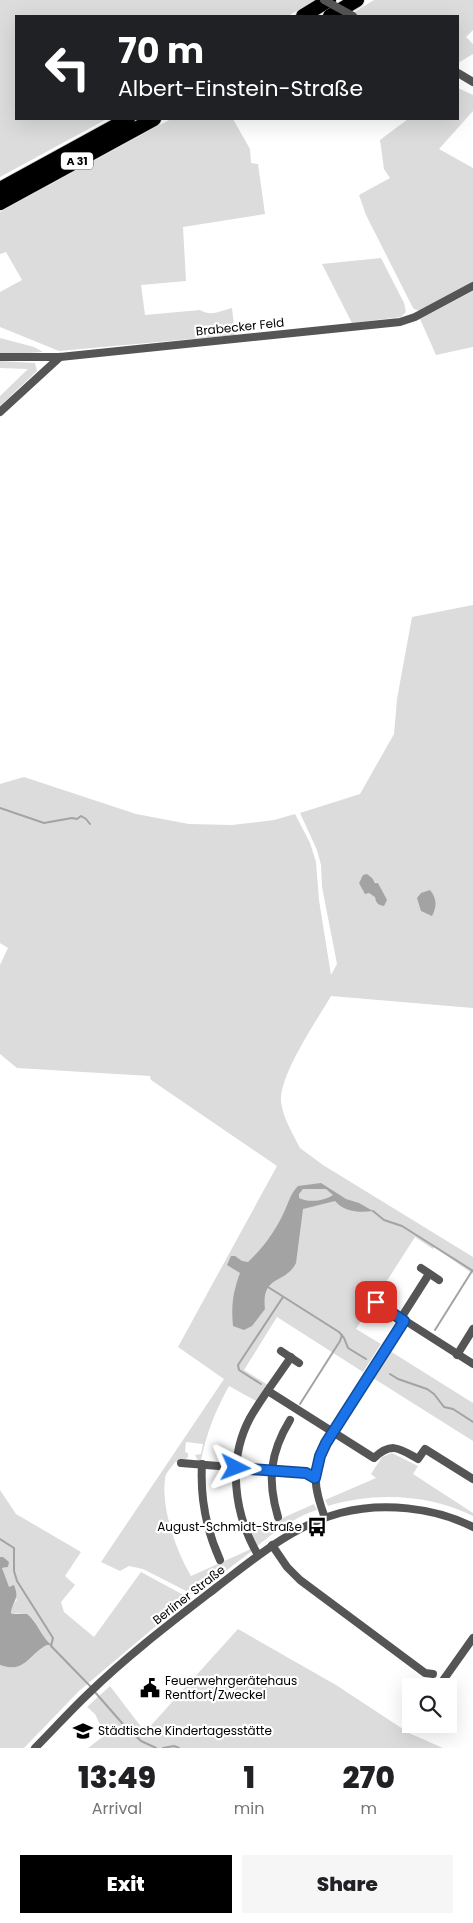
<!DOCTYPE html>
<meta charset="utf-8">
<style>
:root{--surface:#fff;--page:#f6f6f6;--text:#202124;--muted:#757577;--accent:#000}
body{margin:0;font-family:Poppins,sans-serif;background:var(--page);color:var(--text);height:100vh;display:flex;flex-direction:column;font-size:19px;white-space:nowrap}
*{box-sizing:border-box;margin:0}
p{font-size:16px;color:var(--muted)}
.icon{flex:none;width:28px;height:28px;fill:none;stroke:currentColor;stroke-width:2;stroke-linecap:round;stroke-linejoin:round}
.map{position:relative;height:1748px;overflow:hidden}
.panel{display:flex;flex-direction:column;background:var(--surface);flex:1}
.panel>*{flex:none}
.guide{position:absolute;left:15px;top:15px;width:444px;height:105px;border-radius:0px;box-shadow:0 5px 20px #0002;background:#202124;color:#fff;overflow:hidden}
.tools{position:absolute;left:402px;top:1678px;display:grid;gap:10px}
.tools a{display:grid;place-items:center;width:55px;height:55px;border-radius:0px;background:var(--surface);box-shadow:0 5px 20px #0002;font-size:25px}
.pin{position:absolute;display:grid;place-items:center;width:42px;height:42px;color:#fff;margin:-21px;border-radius:10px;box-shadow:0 2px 8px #0006}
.me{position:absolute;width:55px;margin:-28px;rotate:93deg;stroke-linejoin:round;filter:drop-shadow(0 0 4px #0008)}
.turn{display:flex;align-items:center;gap:18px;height:105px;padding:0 20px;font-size:22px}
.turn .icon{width:65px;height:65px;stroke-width:2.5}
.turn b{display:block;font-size:35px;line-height:42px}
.eta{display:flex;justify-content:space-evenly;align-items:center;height:85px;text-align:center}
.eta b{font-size:30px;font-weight:800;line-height:35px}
.action{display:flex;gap:10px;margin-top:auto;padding:10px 20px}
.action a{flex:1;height:58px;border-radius:0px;background:var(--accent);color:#fff;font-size:20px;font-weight:800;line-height:58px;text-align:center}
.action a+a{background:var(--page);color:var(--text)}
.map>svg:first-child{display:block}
.green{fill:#dcdcdc;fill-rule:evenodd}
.water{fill:#a3a3a3;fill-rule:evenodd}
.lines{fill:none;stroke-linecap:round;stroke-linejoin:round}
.stream{stroke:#a3a3a3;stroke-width:2}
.highway-casing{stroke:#dbdbdb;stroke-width:16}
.street{stroke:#555;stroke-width:8}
.highway{stroke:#000;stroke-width:14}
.street-bridge{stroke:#555;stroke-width:8}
.route-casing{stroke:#114b97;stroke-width:12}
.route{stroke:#1a73e8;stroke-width:9}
.labels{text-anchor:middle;stroke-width:4.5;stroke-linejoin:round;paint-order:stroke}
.shield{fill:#fff;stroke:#4c4c4c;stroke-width:1}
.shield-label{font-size:11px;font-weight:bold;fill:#000}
.street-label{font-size:12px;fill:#000;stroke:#fff}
.poi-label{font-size:12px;fill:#000;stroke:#fff;text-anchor:start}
</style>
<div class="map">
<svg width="473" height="1748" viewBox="0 0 473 1748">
<rect width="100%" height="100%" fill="#fff"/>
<g class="green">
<path d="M 0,0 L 315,0 L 288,16 L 16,16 L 16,119 L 107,119 L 0,177 Z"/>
<path d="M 374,0 L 473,0 L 473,30 L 466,37 L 473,44 L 473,54 L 458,63 L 458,16 L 348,16 Z"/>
<path d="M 458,88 L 473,95 L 473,111 L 439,149 L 473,168 L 473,283 L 420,311 L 414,309 L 412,306 L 366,215 L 359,195 L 390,178 L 384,169 L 380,140 L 408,119 L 458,119 Z"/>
<path d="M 171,119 L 233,119 L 250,149 L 251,163 L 258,164 L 265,214 L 183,227 L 186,281 L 141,285 L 145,315 L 200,310 C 212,317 219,311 232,308 L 235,335 L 59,351 L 0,327 L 0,292 L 22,280 L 6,252 L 0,254 L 0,212 Z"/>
<path d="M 381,258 L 404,303 L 406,312 L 401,317 L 352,323 L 322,264 Z"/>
<path d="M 473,291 L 473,347 L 436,355 L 420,319 Z"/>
<path d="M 0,338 L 34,347 L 43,352 L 0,355 Z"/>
<path d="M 0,361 L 35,363 L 37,371 L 0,406 L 0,396 L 28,369 L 0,368 Z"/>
<path d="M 473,605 L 473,1008 L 331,996 C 317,1020 279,1075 281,1102 C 283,1118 293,1134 300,1148 L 323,1165 L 473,1257 L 473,1274 L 434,1247 L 433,1249 L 415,1237 L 356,1329 L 381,1344 L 363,1372 L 277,1317 L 244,1370 L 268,1385 L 258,1402 L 229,1386 C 216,1409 206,1434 201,1461 L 198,1461 L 195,1455 L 201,1454 L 203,1444 L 186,1442 L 185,1452 L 188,1453 L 188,1457 L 186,1459 L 179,1460 L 178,1462 L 175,1462 C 172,1467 165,1473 165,1479 C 161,1508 176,1551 191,1576 L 251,1549 L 252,1551 L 194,1595 L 143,1569 L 129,1566 L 120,1571 L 101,1562 L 224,1379 L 178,1347 L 277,1166 L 151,1080 L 150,1076 L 17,1068 L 0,1054 L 0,965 L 8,948 L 0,943 L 0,784 L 24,777 L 136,814 L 189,824 L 232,825 L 274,820 L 295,814 L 310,843 L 316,862 L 319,900 L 331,975 L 337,964 L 322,887 L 321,865 L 317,850 L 300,813 L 360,794 L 394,734 L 397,699 L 412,617 ZM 361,879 L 378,883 L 386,900 C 374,897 368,892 359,883 Z"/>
<path d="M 390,1351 L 473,1403 L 473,1441 L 373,1378 Z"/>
<path d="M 392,1453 L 418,1466 L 413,1474 L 473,1513 L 473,1516 C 428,1494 375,1492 328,1506 L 325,1500 L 376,1478 L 371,1474 L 382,1457 Z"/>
<path d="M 0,1490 L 16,1514 L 81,1552 L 65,1576 L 75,1585 L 61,1602 L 64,1612 L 94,1637 L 141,1572 L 189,1598 L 79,1691 L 24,1748 L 0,1748 L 0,1665 C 25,1674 29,1655 47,1645 L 51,1646 C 37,1633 38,1610 13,1614 L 11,1612 L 13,1604 L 17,1600 L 7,1584 L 2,1568 L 8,1567 L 3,1557 L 0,1557 Z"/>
<path d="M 314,1504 L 317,1510 C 294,1517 273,1533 255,1548 L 249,1533 Z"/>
<path d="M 238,1629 L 336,1685 L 409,1733 L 443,1748 L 88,1748 L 105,1735 L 95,1714 L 87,1707 L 110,1686 L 145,1732 Z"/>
</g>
<g class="water">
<path d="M 367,874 L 372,878 L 375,883 L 378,883 L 387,900 L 384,906 C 378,905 376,903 375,897 L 369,893 L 365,894 L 359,883 L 363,875 Z"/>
<path d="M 430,890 C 437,899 437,906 432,916 L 421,911 L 417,898 L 421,893 Z"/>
<path d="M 321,1183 L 346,1199 L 359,1203 L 373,1211 C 360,1213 344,1212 335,1201 L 303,1209 L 296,1263 C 285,1285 261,1274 265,1309 L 252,1326 L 244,1330 L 233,1326 C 231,1306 233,1292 240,1273 L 227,1265 L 231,1256 L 235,1256 L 242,1261 L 248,1262 C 264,1247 276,1230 285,1210 C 289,1201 291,1193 298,1186 ZM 303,1189 L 326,1189 L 333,1195 C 324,1201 309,1203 299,1198 L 299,1194 Z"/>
<path d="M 0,1557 L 3,1557 L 9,1562 L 8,1567 L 2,1568 L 9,1587 L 14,1585 C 20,1600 13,1599 11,1613 L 13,1614 L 27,1614 C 39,1623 41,1638 53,1646 L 47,1645 C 28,1655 25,1674 0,1665 Z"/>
</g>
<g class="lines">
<g class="stream">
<path d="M 0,808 L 44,823 L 72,818 L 77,819 L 81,816 L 86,819 L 90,824"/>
<path d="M 373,1211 L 384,1220 L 402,1226 L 473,1271"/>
<path d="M 268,1287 L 339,1332 L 344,1338 L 348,1348 L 366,1359"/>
<path d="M 435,1330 L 472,1271"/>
<path d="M 390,1374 L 398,1379 L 427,1389 L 434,1394 L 444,1407 L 453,1409 L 473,1422"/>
<path d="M 261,1384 L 239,1370 L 238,1365 L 283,1297"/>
<path d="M 300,1404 L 340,1341 L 342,1335"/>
<path d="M 0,1539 L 14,1548 L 14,1571 L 17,1581 L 53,1638 L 51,1646 L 91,1687"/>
<path d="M 94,1691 L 122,1723 L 141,1741 L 156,1748"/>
<path d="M 163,1748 L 174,1746 L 179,1748"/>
</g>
<defs>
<g id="highway">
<path d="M 303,16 L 329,0"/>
<path d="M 330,16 L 357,0"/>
<path d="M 0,189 L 128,119"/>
<path d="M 0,203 L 154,119"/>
</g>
</defs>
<use href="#highway" class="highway-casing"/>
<g class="street">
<path d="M 458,73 L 473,82"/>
<path d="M 0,357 L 60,357 L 400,322 L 415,317 L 473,286"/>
<path d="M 0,412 L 60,357"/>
<path d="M 421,1268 L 439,1280"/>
<path d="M 376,1302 L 473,1364"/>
<path d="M 401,1318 L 429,1274"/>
<path d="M 281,1351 L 299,1363"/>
<path d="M 457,1355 L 473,1329"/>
<path d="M 268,1391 L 374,1458 C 392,1441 400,1449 418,1459 L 425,1449 L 473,1479"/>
<path d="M 181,1463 L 306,1473 L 315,1478"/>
<path d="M 202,1464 C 200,1499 206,1529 220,1560"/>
<path d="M 278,1517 C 267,1480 270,1453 290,1420"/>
<path d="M 325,1518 C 314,1488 311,1473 326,1443 L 404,1321"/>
<path d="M 272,1545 L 287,1567 L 300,1580 L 425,1673 L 433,1674"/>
<path d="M 258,1555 C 234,1514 227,1461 250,1418 C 262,1397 277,1378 291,1357"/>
<path d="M 439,1686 L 473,1638"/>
<path d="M 35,1748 C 53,1730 70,1711 88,1694 C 128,1655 173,1621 217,1587 C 255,1558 292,1526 340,1513 C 382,1502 434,1507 473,1527"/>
</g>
<use href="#highway" class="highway"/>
<path class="street-bridge" d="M 324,0 L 353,16"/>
</g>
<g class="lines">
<defs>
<path id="route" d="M 236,1468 L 306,1473 L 315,1478 L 320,1456 L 326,1443 L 404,1321 L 376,1302"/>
</defs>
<use href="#route" class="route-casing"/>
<use href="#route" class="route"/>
</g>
<defs>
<symbol id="bus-bare" viewBox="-9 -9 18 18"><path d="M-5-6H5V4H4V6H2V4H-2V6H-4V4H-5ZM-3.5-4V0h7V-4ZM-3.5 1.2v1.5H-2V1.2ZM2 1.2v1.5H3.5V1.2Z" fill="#000" stroke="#fff" stroke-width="2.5" paint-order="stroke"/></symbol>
<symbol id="civic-bare" viewBox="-9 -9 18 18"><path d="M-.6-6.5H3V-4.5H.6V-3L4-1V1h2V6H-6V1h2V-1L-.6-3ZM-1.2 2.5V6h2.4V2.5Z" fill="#000" stroke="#fff" stroke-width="2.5" paint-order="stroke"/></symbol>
<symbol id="school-bare" viewBox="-9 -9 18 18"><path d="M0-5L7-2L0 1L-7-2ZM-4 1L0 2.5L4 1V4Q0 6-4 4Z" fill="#000" stroke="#fff" stroke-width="2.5" paint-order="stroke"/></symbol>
</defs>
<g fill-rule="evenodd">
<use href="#bus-bare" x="303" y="1513" width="28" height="28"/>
<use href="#civic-bare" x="136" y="1674" width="28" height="28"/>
<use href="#school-bare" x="69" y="1717" width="28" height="28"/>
</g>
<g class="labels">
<rect class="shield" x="61" y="152.5" width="32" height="17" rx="4"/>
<g class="shield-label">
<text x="77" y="165">A 31</text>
</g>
<g class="street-label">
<text transform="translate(240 327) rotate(-6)" y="4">Brabecker Feld</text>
<text transform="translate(189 1595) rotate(-38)" y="4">Berliner Straße</text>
</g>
<g class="poi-label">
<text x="302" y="1531" text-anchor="end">August-Schmidt-Straße</text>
<text x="165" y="1685">Feuerwehrgerätehaus<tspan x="165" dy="14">Rentfort/Zweckel</tspan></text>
<text x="98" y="1735">Städtische Kindertagesstätte</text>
</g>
</g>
</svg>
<div class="tools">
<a><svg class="icon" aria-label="search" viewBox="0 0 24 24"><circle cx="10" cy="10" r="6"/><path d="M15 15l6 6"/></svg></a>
</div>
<div class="pin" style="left:376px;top:1302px;background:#d93025"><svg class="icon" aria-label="arrive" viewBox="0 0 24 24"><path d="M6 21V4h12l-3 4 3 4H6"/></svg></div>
<svg class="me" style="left:236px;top:1468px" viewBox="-20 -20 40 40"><path d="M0-17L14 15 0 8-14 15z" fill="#1a73e8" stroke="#fff" stroke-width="4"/></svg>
<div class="guide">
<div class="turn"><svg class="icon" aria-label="left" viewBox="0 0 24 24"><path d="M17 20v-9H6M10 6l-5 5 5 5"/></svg><div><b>70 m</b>Albert-Einstein-Straße</div></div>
</div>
</div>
<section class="panel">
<div class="eta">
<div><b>13:49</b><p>Arrival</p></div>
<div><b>1</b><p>min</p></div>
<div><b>270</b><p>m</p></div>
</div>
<div class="action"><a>Exit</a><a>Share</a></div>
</section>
